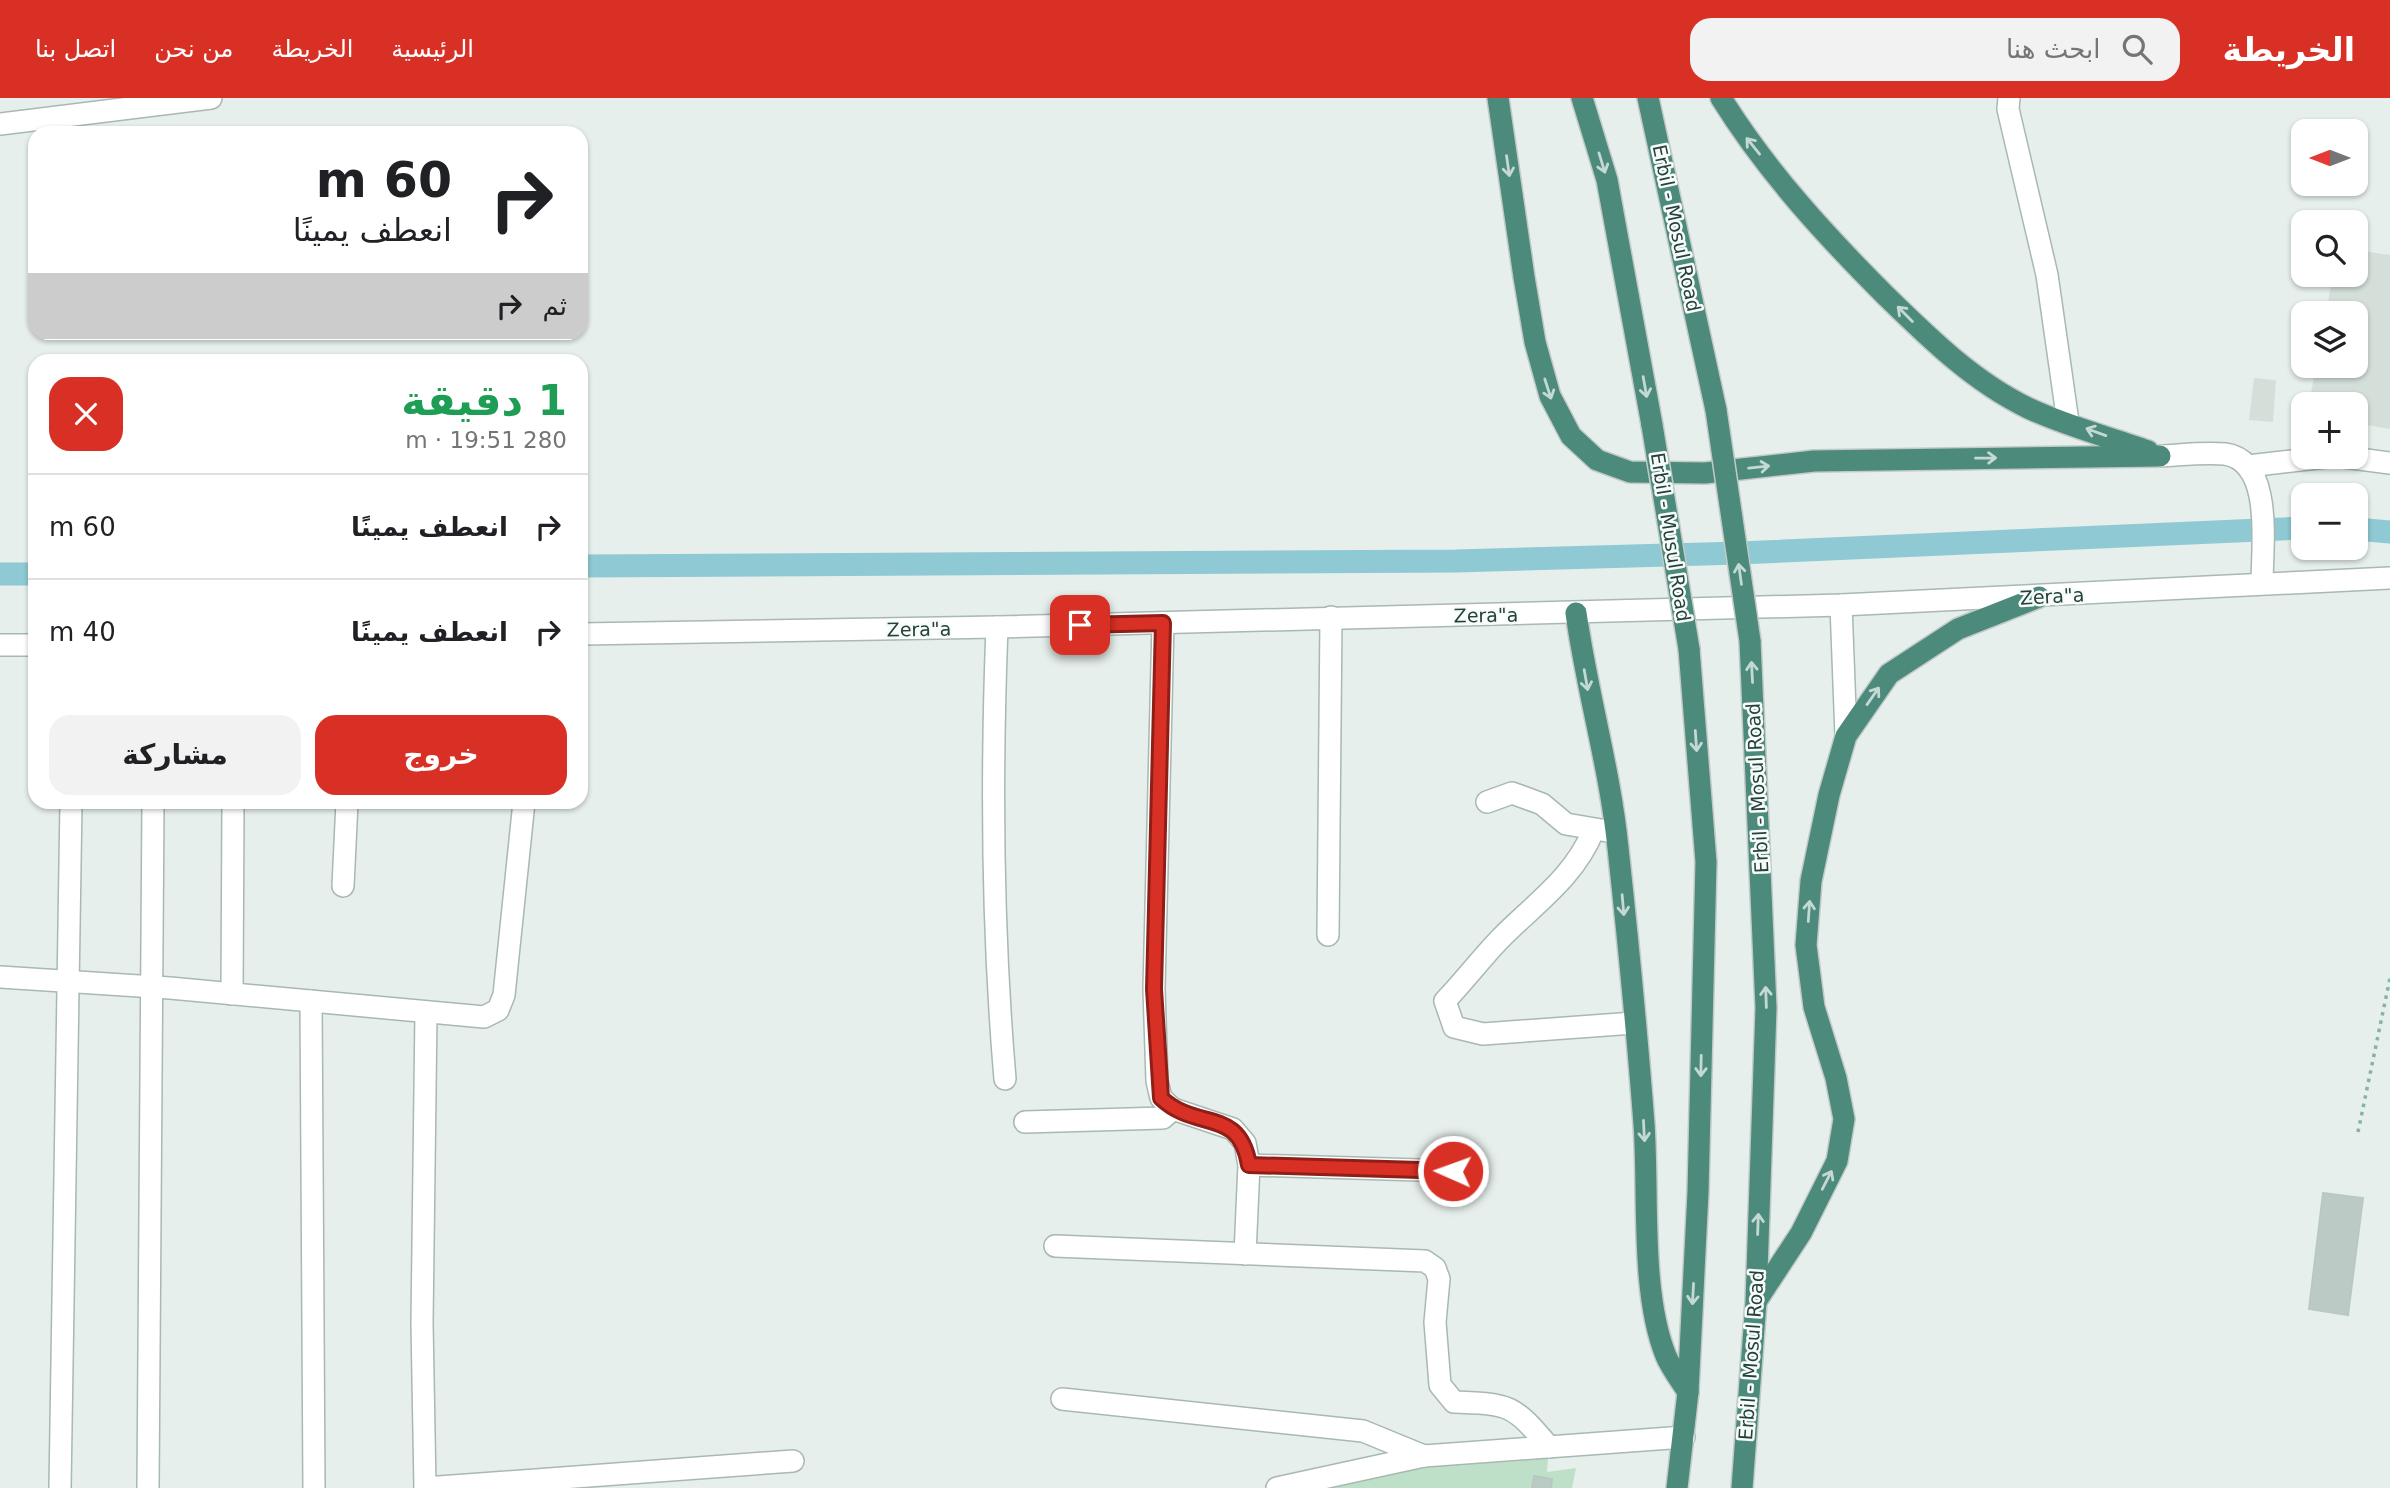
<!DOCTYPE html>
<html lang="ar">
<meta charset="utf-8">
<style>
:root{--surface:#fff;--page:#f2f2f2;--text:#202124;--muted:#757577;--line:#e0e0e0;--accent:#d93025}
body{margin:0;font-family:"DejaVu Sans",Vazirmatn,sans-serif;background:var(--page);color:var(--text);direction:rtl;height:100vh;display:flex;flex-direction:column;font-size:26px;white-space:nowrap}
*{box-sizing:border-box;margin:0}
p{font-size:23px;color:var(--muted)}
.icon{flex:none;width:38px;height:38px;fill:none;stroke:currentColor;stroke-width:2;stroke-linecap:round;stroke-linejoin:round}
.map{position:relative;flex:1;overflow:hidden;direction:ltr}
.panel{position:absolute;left:28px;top:256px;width:560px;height:455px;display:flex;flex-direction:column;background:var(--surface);border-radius:21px;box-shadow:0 2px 5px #0004;direction:rtl}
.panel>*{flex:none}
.top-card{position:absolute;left:28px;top:28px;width:560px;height:214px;border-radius:21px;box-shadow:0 2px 5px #0004;direction:rtl;background:#fff;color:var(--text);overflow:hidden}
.needle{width:46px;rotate:270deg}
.controls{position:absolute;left:2291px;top:21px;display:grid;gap:14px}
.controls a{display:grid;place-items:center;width:77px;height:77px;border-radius:14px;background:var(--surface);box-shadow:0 2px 5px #0004;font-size:35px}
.pin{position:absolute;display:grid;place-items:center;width:60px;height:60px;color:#fff;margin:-30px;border-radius:14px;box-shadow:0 4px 10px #0006}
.me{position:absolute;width:77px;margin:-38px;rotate:272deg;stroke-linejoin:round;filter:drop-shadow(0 0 5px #0008)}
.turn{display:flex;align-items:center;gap:24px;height:147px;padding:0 21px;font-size:32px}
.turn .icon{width:91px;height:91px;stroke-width:2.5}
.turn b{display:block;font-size:49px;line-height:60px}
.then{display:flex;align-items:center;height:66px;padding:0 21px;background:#0003;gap:14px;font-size:26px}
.round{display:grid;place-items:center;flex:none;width:74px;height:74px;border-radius:21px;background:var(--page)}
.headline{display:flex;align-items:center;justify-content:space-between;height:119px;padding:0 21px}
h1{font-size:42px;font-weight:800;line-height:52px;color:#1e9e55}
.action{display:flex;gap:14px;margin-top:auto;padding:14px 21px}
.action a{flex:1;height:80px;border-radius:21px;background:var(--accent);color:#fff;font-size:28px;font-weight:800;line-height:80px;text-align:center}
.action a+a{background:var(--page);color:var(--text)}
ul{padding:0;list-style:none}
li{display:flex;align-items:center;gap:21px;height:105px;padding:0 21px;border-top:2px solid var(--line)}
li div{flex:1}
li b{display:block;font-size:26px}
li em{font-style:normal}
header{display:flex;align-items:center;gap:42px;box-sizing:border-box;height:98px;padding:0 35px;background:var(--accent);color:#fff}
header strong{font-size:33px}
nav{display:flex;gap:38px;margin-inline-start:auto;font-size:24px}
.search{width:490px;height:63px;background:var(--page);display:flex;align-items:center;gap:18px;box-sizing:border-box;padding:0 24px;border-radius:21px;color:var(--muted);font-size:26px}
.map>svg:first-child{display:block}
.built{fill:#d4dfda}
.green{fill:#bfe0c8}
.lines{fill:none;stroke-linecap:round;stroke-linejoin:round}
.canal{stroke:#8ec9d4;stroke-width:23}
.building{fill:#bbcac4;stroke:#b8c9c2;stroke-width:2}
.minor-casing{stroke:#a8b8b2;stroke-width:24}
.tertiary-casing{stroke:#a8b8b2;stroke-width:24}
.trunk-casing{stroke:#c2cac8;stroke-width:24}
.path{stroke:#86b3a5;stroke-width:3.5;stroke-dasharray:3.5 5;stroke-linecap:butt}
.minor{stroke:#fff;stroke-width:21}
.tertiary{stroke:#fff;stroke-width:21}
.trunk{stroke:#4c8a7c;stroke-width:21}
.trunk-bridge-casing{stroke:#c2cac8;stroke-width:24;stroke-linecap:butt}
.trunk-bridge{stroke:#4c8a7c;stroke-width:21}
.oneway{stroke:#c4d9d4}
.route-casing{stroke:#8d1f18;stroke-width:18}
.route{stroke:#d93025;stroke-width:12}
.labels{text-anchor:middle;stroke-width:5;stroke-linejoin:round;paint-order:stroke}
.street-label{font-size:19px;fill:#24423a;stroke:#f7fbf9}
</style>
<header>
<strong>الخريطة</strong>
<div class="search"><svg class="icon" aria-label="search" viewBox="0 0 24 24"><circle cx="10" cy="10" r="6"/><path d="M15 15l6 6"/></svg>ابحث هنا</div>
<nav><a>الرئيسية</a><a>الخريطة</a><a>من نحن</a><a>اتصل بنا</a></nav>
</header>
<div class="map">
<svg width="2390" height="1390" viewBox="0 0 2390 1390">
<rect width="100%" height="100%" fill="#e6efeb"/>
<g class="built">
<path d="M 2356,152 L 2390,157 L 2390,331 L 2356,325 L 2356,306 L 2309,306 L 2316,268 L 2356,268 L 2356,215 L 2326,215 L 2333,177 L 2356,177 Z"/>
<path d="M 2254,280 L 2276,282 L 2273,324 L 2249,322 Z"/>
</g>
<path class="green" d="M 1549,1349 L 1547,1374 L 1576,1370 L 1572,1390 L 1273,1390 Z"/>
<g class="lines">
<g class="canal">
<path d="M 2356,431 L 2390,434"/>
<path d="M 581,468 L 1456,463 L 1740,455 L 2303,430"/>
<path d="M 0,476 L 35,476"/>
</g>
</g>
<g class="building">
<path d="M 2323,1095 L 2363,1100 L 2348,1217 L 2309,1211 Z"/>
<path d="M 1534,1378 L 1552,1381 L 1551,1390 L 1532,1390 Z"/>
</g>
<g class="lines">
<defs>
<g id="minor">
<path d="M 2009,0 L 2008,11 L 2047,177 L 2068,324"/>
<path d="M 0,26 L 211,0"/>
<path d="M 2344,359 L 2390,365"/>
<path d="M 2248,368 L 2326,359"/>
<path d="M 1163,525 L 1154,891 L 1157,983 L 1161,1000 L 1173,1011 L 1233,1031 L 1245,1045 L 1249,1067 L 1245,1156"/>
<path d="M 997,529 C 991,681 992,830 1005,981"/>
<path d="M 1487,704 L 1512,695 L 1542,706 L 1566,726 L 1607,733"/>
<path d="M 1593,733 C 1574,780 1533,807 1499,842 C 1480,862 1464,883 1445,903 L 1454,929 L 1483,936 L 1634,925"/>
<path d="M 343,788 L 347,704"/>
<path d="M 1328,837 L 1331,519"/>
<path d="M 0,879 L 170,890 L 484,919 L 498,912 L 504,897 L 524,704"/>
<path d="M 232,896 L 233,704"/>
<path d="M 311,903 L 314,1390"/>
<path d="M 1025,1024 L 1163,1020 L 1173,1011"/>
<path d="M 1249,1067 L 1453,1073"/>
<path d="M 1055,1148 L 1425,1163 L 1435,1170 L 1439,1181 L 1435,1224 L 1440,1287 L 1454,1304 C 1510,1306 1513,1306 1549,1349"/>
<path d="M 1062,1301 L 1363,1333 L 1424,1358"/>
<path d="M 60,1390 L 71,704"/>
<path d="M 148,1390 L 153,704"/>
<path d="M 425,1390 L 422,1225 L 426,914"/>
<path d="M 425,1390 L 793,1363"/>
<path d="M 1277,1390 L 1424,1358 L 1684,1339"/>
</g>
<g id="tertiary">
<path d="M 2160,358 C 2181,357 2204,354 2225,356 C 2274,363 2262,449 2262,485"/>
<path d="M 1841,507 L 1846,638"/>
<path d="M 581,536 L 997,529 L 1841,507 L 2390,480"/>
<path d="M 0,547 L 35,547"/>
</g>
<g id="trunk">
<path d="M 1498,0 L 1524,179 L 1535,244 L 1550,298 L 1571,338 L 1597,362 L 1630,374 L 1705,375 L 1814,363 L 2160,358"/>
<path d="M 1582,0 L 1607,82 L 1652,327"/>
<path d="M 1648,0 L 1716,312"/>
<path d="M 1721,0 C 1767,74 1826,138 1887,199 C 1930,241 1974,284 2028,310 C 2066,328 2109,339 2148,353"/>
<path d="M 1576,515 C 1587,594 1610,671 1618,750 C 1628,842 1637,934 1644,1026 C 1649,1095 1640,1194 1666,1258 C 1671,1270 1681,1283 1688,1294"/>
<path d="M 1757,1202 L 1801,1135 L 1837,1063 L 1844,1021 L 1836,980 L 1814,909 L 1806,847 L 1811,783 L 1829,697 L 1846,638 L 1889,576 L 1958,531 L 2039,499"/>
<path d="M 1677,1390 L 1688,1294 L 1698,1094 L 1706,764 L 1689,551"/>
<path d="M 1742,1390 L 1756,1204 L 1766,910 L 1750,543"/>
</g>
</defs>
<use href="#minor" class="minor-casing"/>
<use href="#tertiary" class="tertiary-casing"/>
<use href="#trunk" class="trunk-casing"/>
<path class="path" d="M 2358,1034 L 2390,880"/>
<use href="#minor" class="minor"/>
<use href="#tertiary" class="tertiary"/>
<use href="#trunk" class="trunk"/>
<defs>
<g id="trunk-bridge">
<path d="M 1716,312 L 1750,543"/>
<path d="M 1652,327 L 1689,551"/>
</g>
</defs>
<use href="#trunk-bridge" class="trunk-bridge-casing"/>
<use href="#trunk-bridge" class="trunk-bridge"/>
</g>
<defs><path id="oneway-shaft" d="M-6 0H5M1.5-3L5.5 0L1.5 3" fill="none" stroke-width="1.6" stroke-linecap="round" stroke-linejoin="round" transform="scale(1.75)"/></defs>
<g class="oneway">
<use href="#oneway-shaft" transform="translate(1753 48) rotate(-129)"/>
<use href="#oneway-shaft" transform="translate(1602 65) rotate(73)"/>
<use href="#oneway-shaft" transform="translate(1508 68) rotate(82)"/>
<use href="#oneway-shaft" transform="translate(1905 216) rotate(-135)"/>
<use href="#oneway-shaft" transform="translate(1645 289) rotate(80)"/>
<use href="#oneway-shaft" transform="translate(1548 291) rotate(72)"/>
<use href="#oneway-shaft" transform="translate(2096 334) rotate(-160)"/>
<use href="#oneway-shaft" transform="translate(1986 360) rotate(-1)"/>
<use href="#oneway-shaft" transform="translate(1759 369) rotate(-6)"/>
<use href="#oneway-shaft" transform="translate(1740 476) rotate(-98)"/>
<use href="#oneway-shaft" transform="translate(1752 574) rotate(-93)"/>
<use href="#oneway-shaft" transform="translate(1586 582) rotate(80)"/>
<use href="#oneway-shaft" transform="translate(1873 598) rotate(-55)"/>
<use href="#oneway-shaft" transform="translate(1696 643) rotate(86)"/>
<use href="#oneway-shaft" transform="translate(1623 807) rotate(85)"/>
<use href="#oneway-shaft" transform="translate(1809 813) rotate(-86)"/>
<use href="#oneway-shaft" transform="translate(1766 899) rotate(-92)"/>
<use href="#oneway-shaft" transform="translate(1701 968) rotate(91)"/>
<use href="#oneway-shaft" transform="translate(1644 1033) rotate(87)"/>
<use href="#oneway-shaft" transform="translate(1827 1082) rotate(-63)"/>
<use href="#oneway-shaft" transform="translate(1758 1126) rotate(-88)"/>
<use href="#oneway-shaft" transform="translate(1693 1196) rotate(93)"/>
</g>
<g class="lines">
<defs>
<path id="route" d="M 1080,527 L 1163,525 L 1154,891 L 1161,1000 C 1197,1034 1239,1008 1249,1067 L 1453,1073"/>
</defs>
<use href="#route" class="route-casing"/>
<use href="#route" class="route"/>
</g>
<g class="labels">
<g class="street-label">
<text transform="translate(1677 130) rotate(78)" y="7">Erbil - Mosul Road</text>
<text transform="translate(1671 439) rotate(81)" y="7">Erbil - Musul Road</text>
<text transform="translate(2052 498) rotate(-3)" y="7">Zera"a</text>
<text transform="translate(1486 517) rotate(-1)" y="7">Zera"a</text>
<text transform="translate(919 531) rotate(-1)" y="7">Zera"a</text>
<text transform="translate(1757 690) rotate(-93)" y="7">Erbil - Mosul Road</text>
<text transform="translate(1751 1257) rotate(-86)" y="7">Erbil - Mosul Road</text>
</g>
</g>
</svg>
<div class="controls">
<a><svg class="needle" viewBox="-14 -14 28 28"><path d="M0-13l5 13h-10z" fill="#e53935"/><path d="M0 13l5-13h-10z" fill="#757577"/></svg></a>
<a><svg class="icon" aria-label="search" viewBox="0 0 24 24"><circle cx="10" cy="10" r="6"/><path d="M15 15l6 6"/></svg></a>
<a><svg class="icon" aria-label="layers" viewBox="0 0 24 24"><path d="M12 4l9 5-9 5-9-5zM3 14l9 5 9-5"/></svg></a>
<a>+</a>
<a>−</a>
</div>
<div class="pin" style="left:1080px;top:527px;background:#d93025"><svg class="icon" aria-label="arrive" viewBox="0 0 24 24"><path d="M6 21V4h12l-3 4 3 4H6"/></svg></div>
<svg class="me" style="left:1453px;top:1073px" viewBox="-20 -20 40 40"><circle r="17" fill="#d93025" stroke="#fff" stroke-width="3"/><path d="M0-11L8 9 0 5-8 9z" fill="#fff"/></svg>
<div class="top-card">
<div class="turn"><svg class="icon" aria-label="right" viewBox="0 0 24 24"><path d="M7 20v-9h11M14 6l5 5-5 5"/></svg><div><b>60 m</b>انعطف يمينًا</div></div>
<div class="then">ثم<svg class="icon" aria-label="right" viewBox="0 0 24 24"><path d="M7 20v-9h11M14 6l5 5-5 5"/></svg></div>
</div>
<section class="panel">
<div class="headline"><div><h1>1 دقيقة</h1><p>280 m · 19:51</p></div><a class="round" style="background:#d93025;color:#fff"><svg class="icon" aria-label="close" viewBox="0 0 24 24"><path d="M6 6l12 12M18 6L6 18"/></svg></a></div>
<ul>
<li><svg class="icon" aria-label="right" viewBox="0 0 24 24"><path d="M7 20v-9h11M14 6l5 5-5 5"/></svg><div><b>انعطف يمينًا</b></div><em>60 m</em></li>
<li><svg class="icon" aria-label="right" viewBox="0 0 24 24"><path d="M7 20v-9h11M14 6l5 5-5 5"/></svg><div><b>انعطف يمينًا</b></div><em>40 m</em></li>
</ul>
<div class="action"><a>خروج</a><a>مشاركة</a></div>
</section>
</div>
